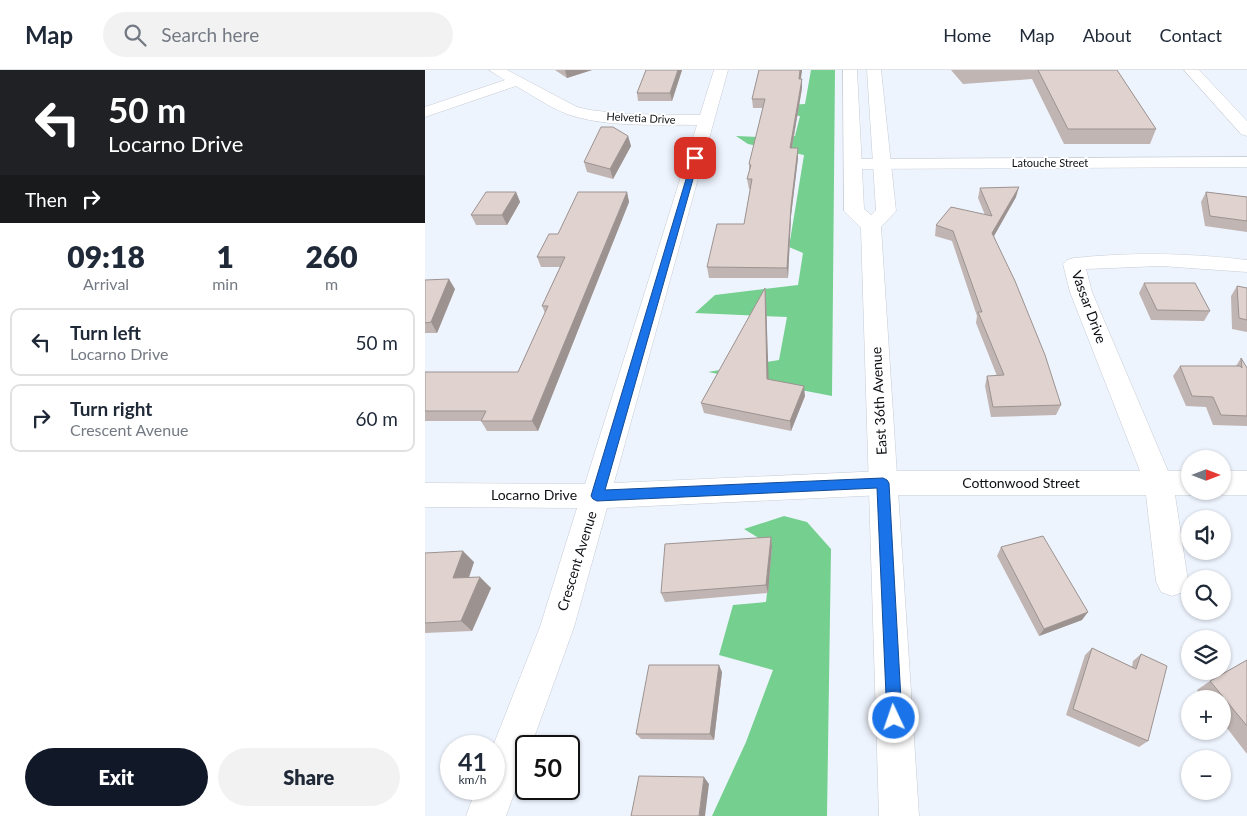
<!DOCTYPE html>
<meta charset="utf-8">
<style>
:root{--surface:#fff;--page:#f2f2f3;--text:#1f2937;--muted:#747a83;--line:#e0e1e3;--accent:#111827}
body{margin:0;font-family:Lato,sans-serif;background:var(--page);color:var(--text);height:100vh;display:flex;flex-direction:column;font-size:19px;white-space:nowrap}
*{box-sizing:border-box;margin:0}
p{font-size:16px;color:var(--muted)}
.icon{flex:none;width:28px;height:28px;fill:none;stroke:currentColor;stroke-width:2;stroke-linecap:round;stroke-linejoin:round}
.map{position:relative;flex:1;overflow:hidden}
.sheet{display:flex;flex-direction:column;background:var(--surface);width:425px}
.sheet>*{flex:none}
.guide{background:#202124;color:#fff;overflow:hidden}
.needle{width:32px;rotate:90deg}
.buttons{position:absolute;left:756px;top:380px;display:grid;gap:10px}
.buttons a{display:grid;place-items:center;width:50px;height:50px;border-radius:50%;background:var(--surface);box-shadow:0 1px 4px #0004;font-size:25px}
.speed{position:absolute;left:15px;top:665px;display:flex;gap:10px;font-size:25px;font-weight:700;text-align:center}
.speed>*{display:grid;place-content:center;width:65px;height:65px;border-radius:50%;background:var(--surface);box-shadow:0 1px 4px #0004;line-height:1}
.speed small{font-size:12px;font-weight:400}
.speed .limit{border:2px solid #111;border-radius:8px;background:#fff;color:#111}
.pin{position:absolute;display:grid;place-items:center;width:42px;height:42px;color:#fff;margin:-21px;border-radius:10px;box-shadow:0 2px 8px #0006}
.me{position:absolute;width:55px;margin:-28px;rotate:357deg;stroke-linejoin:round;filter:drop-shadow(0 0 4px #0008)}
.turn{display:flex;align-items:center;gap:18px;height:105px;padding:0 25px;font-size:22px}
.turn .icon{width:65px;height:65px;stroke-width:2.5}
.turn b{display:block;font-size:35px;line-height:42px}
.then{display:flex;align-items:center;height:48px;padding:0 25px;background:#0003;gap:10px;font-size:19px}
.eta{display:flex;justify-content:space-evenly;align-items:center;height:85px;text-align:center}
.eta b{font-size:30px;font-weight:800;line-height:35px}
.action{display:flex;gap:10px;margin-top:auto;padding:10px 25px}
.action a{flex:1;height:58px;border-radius:30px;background:var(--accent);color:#fff;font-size:20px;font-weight:800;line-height:58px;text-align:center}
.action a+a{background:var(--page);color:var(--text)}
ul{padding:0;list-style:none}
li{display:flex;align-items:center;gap:15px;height:68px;margin:0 10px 8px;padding:0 15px;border:2px solid var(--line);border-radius:10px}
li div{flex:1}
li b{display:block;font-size:19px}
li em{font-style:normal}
header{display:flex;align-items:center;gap:30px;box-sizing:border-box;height:70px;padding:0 25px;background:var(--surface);border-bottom:1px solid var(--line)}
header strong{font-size:24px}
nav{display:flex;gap:28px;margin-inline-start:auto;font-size:18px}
.search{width:350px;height:45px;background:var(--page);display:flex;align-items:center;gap:12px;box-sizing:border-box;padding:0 18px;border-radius:28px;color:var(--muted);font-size:19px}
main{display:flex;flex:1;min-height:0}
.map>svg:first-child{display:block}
.forest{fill:#75cf8e}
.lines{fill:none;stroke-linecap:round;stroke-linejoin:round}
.minor-casing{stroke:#c6cbd5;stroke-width:1}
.secondary-casing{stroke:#c6cbd5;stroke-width:1}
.minor{fill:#fff;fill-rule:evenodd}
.secondary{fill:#fff;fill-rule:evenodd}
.wall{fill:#c0b5b2}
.shaded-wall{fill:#9c9391}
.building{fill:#dfd2cf;stroke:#9c9391}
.route{fill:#1a73e8;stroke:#114b97}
.labels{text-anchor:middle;stroke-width:4;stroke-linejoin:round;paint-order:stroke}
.far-street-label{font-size:11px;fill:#0e1014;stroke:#fff}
.street-label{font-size:14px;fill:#0e1014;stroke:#fff}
</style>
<header>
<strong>Map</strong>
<div class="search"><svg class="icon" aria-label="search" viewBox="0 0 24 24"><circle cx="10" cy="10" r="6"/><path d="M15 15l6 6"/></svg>Search here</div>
<nav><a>Home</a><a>Map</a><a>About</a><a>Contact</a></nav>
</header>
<main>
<section class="sheet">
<div class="guide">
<div class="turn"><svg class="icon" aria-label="left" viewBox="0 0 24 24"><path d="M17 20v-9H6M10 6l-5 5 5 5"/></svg><div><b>50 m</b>Locarno Drive</div></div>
<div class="then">Then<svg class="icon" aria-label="right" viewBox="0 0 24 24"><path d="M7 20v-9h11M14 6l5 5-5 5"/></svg></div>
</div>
<div class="eta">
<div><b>09:18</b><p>Arrival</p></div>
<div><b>1</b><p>min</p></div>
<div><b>260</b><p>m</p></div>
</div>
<ul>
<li><svg class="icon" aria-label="left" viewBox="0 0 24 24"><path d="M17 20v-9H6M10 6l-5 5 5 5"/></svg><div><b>Turn left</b><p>Locarno Drive</p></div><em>50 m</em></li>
<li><svg class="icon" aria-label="right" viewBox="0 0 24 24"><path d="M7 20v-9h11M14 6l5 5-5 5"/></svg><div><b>Turn right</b><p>Crescent Avenue</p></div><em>60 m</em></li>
</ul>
<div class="action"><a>Exit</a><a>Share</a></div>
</section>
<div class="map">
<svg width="822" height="746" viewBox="0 0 822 746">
<rect width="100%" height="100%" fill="#eef4fe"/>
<g class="forest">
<path d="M 386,0 L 410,0 L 407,326 L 283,302 L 354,290 L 362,247 L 270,243 L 290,225 L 373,215 L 378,183 L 364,177 L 379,85 L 323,74 L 311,66 L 353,68 L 370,66 L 375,46 L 358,44 L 362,35 L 380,34 Z"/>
<path d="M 359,446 L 382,452 L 406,479 L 402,746 L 287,746 L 321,672 L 348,600 L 294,585 L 308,535 L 341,532 L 347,476 L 319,459 Z"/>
</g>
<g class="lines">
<defs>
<g id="minor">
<path d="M 64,0 L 82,0 L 152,37 L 165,40 L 199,44 L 275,45 L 289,0 L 303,0 L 189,413 L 458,401 L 715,401 L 645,222 L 638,194 L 642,190 L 649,188 C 707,182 764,183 822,190 L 822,202 L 736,196 L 661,199 L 667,222 L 743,401 L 765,401 L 765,421 L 775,421 L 765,425 L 750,425 L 763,511 L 758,522 L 747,526 L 736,522 L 731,511 L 721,425 L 458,425 L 182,438 L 149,557 L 106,676 L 101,676 L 101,691 L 81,746 L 41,746 L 51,719 L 69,719 L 68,676 L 115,557 L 152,438 L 0,437 L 0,413 L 160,414 L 272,55 C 229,54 182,58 142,44 C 124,37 107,25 91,16 L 0,47 L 0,37 L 80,10 Z"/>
<path d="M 759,0 L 774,0 L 822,51 L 822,66 L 816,64 Z"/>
<path d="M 822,87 L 822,97 L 428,99 L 422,98 L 419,94 L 422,90 L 428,89 Z"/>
<path d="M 798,401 L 822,401 L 822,425 L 798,425 L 788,421 L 798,421 Z"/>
</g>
<path id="secondary" d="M 418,0 L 432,0 L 439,139 L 446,145 L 451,140 L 442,0 L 456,0 L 471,141 L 456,157 L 494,746 L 454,746 L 436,158 L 419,141 Z"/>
</defs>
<use href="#minor" class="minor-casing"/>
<use href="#secondary" class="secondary-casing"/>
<use href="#minor" class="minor"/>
<use href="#secondary" class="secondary"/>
</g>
<g class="wall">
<path d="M 130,0 L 167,0 L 142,8 Z"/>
<path d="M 221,0 L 257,0 L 247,31 L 213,31 L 212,23 Z"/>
<path d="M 334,0 L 377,0 L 376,9 L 377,9 L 377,18 L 367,78 L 373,88 L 366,146 L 363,208 L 284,208 L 282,197 L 319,154 L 325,119 L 324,119 L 322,109 L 324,101 L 324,94 L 338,38 L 328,38 L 327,29 Z"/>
<path d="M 526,0 L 692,0 L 731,59 L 725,74 L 639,74 L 607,9 L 538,14 Z"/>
<path d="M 203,66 L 206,76 L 188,109 L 162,102 L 159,92 Z"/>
<path d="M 555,118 L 591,127 L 569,166 L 636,335 L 631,345 L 566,347 L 560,316 L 562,306 L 572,306 L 551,253 L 552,246 L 527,171 L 510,166 L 511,155 L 560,145 L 553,128 Z"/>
<path d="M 91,122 L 95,132 L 82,155 L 51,155 L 46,145 Z"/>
<path d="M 202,122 L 204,132 L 113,361 L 62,361 L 56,351 L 0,351 L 0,302 L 93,302 L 120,243 L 117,236 L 135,197 L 116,197 L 112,187 L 133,164 Z"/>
<path d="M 781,122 L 822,127 L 822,162 L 780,156 L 776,132 Z"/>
<path d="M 0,210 L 30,219 L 12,263 L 0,263 Z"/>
<path d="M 719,213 L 785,241 L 779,251 L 726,250 L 714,223 Z"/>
<path d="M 812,216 L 822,218 L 822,262 L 807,259 L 806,226 Z"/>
<path d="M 340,218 L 341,228 L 343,309 L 380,326 L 366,361 L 279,343 L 276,333 Z"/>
<path d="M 816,288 L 822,298 L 822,356 L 788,355 L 781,337 L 761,336 L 748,306 L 755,296 L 811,296 Z"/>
<path d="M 346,467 L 347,476 L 343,523 L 240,532 L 236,523 Z"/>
<path d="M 576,477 L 657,550 L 614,566 L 572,486 Z"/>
<path d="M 0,483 L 49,492 L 44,507 L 66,518 L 47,561 L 0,563 Z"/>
<path d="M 667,578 L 707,597 L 708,591 L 716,584 L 723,671 L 714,677 L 641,645 L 660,585 Z"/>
<path d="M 822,590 L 822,684 L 798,653 L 798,629 L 778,629 L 772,620 L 785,611 Z"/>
<path d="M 297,602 L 289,670 L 216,669 L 211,664 Z"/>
</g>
<g class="shaded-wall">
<path d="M 140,0 L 167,0 L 142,8 Z"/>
<path d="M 253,0 L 257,0 L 247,31 L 245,23 Z"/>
<path d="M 375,0 L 377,0 L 374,18 L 374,9 Z"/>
<path d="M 377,9 L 377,18 L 365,88 L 365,78 Z"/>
<path d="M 203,66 L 206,76 L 188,109 L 185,99 Z"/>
<path d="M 373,78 L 373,88 L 366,146 L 363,208 L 362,198 L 366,136 Z"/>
<path d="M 594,117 L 591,127 L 565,173 L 567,163 Z"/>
<path d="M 91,122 L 95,132 L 82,155 L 77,145 Z"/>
<path d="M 202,122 L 204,132 L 113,361 L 107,351 Z"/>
<path d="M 24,209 L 30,219 L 12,263 L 6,252 Z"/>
<path d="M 340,218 L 341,228 L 344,319 L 342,309 Z"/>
<path d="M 379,316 L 380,326 L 366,361 L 365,351 Z"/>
<path d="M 346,467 L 347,476 L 343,523 L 341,515 Z"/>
<path d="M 38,481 L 49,492 L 40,519 L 28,508 Z"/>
<path d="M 55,507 L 66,518 L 47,561 L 36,551 Z"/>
<path d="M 663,542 L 657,550 L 614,566 L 619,559 Z"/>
<path d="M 294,595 L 297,602 L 289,670 L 285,664 Z"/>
<path d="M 279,707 L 284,714 L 280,746 L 274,746 Z"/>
</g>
<g class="building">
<path d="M 221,0 L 253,0 L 245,23 L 212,23 Z"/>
<path d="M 334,0 L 375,0 L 374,9 L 377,9 L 365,78 L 373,78 L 366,136 L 362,198 L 282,197 L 292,154 L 319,154 L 327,109 L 322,109 L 326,95 L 324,94 L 340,29 L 327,29 Z"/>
<path d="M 613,0 L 692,0 L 731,59 L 643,59 Z"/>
<path d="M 176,57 L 188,57 L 203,66 L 185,99 L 159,92 Z"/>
<path d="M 594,117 L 567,163 L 590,211 L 620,285 L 636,335 L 568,337 L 562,306 L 579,305 L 553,242 L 557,242 L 528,161 L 511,155 L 526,137 L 567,146 L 555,118 Z"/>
<path d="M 61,122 L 91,122 L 77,145 L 46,145 Z"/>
<path d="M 153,122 L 202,122 L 107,351 L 56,351 L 61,341 L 0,341 L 0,302 L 93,302 L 123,236 L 117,236 L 140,187 L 112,187 L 124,164 L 133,164 Z"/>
<path d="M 781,122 L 822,127 L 822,151 L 785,146 Z"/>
<path d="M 24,209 L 6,252 L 0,253 L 0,210 Z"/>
<path d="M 719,213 L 770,213 L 785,241 L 732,240 Z"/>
<path d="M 812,216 L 822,218 L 822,250 L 814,248 Z"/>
<path d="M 340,218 L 342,309 L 379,316 L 365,351 L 276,333 Z"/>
<path d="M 816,288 L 822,298 L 822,346 L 796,345 L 788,327 L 767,326 L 755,296 L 815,296 L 817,298 Z"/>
<path d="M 618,466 L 663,542 L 619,559 L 576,477 Z"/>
<path d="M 346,467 L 341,515 L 236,523 L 240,474 Z"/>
<path d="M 38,481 L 28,508 L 55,507 L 36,551 L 0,553 L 0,483 Z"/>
<path d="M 667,578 L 711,599 L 716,584 L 742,596 L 723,671 L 648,639 Z"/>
<path d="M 822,590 L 822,656 L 785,611 Z"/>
<path d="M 224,595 L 294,595 L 285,664 L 211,664 Z"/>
<path d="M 214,706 L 279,707 L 274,746 L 206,746 Z"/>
</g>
<path class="route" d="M 268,86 L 274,88 L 180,420 L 458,408 L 462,410 L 464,413 L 477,648 L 475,654 L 469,656 L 464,654 L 462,648 L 452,418 L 172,431 L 168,429 L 166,426 Z"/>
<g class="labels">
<g class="far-street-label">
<text transform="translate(216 48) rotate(3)" y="4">Helvetia Drive</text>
<text x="625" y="97">Latouche Street</text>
</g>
<g class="street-label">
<text transform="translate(664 237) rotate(70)" y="5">Vassar Drive</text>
<text transform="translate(454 331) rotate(-93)" y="5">East 36th Avenue</text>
<text x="596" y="418">Cottonwood Street</text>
<text x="109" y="430">Locarno Drive</text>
<text transform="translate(152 491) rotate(-73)" y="5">Crescent Avenue</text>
</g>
</g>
</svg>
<div class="buttons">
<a><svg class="needle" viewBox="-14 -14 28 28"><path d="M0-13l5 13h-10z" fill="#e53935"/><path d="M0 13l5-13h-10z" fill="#747a83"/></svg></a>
<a><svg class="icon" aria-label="sound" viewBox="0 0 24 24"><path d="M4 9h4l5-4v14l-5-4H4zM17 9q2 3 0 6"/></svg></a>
<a><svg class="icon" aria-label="search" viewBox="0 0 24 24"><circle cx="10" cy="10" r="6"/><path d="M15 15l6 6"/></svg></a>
<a><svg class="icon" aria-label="layers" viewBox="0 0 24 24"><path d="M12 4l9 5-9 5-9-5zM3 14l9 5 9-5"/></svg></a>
<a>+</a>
<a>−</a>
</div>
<div class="speed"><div>41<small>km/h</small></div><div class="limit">50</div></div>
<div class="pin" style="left:270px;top:88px;background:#d93025"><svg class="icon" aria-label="arrive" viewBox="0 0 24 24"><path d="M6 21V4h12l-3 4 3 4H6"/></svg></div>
<svg class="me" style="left:469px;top:648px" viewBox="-20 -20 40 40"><circle r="17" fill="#1a73e8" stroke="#fff" stroke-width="3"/><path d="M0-11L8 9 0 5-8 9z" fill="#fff"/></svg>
</div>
</main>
